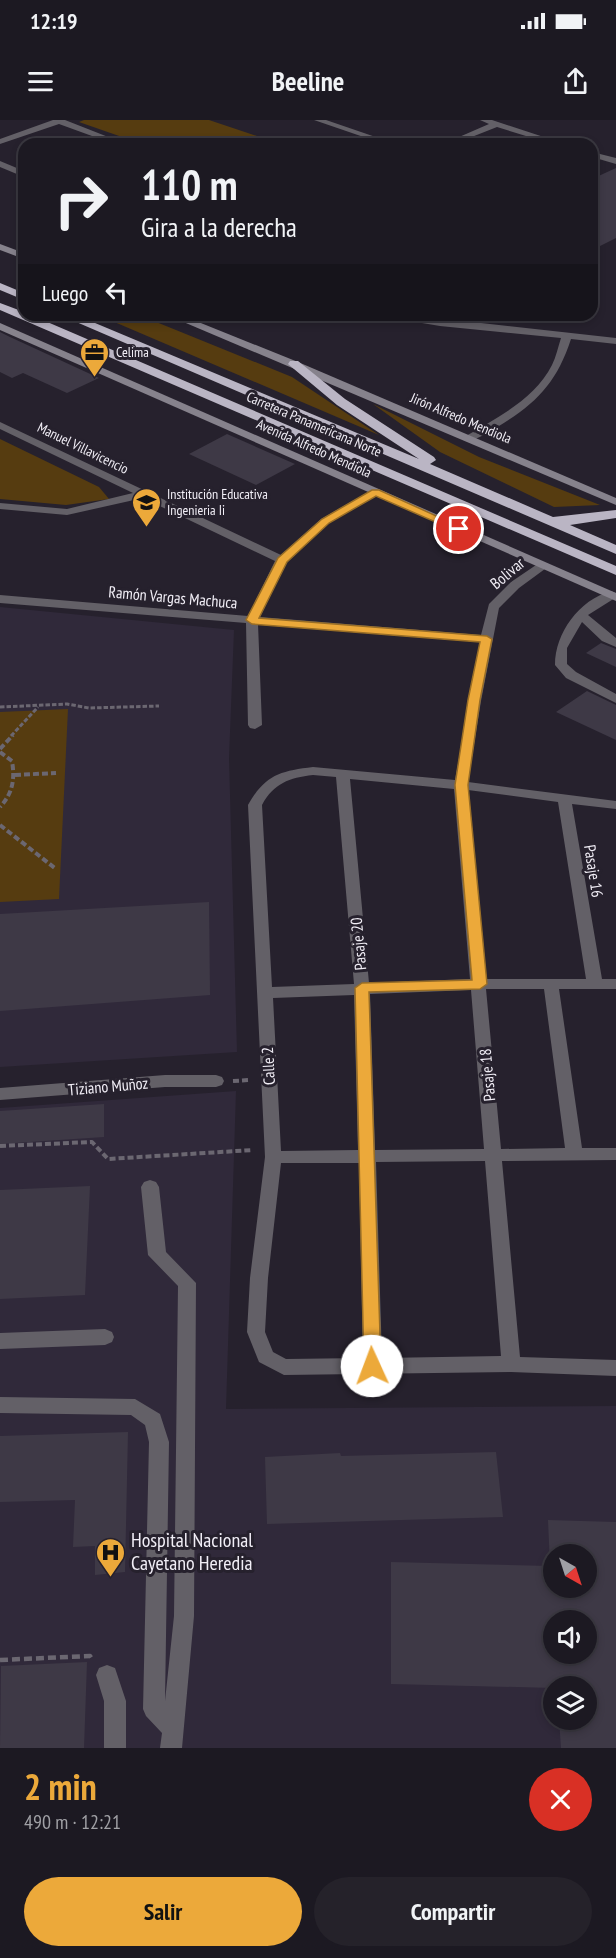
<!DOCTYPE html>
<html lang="es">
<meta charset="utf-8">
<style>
:root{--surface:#1c1922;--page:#25222a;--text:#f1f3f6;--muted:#a0a0a5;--line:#3a3840;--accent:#eca93a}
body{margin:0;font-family:"PT Sans Narrow",sans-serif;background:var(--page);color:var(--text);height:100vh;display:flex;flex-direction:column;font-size:22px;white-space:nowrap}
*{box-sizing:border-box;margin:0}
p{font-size:20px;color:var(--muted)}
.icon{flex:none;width:33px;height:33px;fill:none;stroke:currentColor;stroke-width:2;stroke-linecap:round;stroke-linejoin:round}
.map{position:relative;height:1628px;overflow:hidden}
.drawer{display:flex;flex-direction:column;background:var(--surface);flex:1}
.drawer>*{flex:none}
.hud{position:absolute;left:18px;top:18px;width:580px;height:183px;border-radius:18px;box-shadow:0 3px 9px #0003,0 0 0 2px var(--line);background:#1c1922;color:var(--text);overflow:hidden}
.needle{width:39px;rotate:141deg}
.controls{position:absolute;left:543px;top:1424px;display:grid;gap:12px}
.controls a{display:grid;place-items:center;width:54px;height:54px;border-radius:50%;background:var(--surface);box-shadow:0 3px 9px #0003,0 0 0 2px var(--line);font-size:30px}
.pin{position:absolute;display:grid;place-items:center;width:51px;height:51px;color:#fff;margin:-26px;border:3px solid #fff;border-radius:50%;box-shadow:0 2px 6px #0007}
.me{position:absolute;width:66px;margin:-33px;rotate:358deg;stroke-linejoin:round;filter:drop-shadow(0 0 4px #0008)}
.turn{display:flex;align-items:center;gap:21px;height:126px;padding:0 24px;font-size:27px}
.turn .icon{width:78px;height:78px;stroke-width:2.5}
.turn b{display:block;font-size:42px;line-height:51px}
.then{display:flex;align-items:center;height:57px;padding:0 24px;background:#0003;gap:12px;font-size:22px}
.round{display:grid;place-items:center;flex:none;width:63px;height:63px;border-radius:32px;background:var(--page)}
.headline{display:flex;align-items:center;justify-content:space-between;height:102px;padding:0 24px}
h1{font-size:36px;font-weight:700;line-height:45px;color:var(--accent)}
.primary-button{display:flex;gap:12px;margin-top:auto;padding:12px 24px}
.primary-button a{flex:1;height:69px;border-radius:36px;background:var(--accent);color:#111;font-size:24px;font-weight:700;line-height:69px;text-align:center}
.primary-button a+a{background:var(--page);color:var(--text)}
.status{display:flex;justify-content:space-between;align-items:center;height:42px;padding:0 30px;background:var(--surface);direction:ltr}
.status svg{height:16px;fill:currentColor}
header{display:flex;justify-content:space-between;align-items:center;height:78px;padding:0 24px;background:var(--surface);font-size:27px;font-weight:700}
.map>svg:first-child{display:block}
.built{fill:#30293a;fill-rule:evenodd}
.green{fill:#563c10}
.building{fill:#3e3946;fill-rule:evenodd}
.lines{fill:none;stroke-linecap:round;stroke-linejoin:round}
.path-far2{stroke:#6b6771;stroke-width:3;stroke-dasharray:4.5 2;stroke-linecap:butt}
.path-far1{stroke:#6b6771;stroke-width:4;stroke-dasharray:6 3;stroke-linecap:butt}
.path{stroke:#6b6771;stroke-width:4.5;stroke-dasharray:8 4;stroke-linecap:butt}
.service{fill:#636067;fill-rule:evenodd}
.minor{fill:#636067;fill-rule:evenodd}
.secondary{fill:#86828c;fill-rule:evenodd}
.motorway{fill:#bab5c4;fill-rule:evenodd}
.route{fill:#eca93a;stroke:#996e26;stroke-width:1.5}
.labels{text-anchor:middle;stroke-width:6;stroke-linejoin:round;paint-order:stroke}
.far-poi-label{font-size:14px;fill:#f1eef6;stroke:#26212d;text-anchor:start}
.far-street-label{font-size:14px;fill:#f1eef6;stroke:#26212d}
.street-label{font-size:16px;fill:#f1eef6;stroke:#26212d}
.near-poi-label{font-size:20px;fill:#f1eef6;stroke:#26212d;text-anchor:start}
</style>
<div class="status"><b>12:19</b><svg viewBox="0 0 49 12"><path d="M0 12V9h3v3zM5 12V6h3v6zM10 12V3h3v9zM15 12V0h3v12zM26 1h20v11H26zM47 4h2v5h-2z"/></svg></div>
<header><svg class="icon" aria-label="menu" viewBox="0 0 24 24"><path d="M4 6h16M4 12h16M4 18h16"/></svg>Beeline<svg class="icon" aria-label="share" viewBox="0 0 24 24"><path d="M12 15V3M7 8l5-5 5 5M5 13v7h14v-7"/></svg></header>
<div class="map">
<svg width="616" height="1628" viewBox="0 0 616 1628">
<rect width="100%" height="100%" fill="#26212d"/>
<g class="built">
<path d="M 0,487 L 234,510 L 229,638 L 237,932 L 0,947 Z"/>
<path d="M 236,971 L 226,1289 L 616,1286 L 616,1628 L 0,1628 L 0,988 ZM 554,1434 L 586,1434 L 586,1467 L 554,1467 ZM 554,1500 L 586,1500 L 586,1533 L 554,1533 ZM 554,1566 L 586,1566 L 586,1599 L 554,1599 Z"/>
</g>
<g class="green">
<path d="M 84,0 L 209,0 L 281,24 L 142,24 L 79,2 Z"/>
<path d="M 98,195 L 139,195 L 292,257 L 379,315 Z"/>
<path d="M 373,284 L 479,337 L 600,385 L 554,387 L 440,332 Z"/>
<path d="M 0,319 L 99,367 L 109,379 L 66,385 L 0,379 Z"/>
<path d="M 68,589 L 59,779 L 0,782 L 0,592 Z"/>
</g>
<g class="building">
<path d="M 616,48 L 616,118 L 592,130 L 592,59 Z"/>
<path d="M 0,212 L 10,217 L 99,258 L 67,273 L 23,253 L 12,258 L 0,252 Z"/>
<path d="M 227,314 L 295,344 L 256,365 L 189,334 Z"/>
<path d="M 601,523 L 616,529 L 616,547 L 586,533 Z"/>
<path d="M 587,571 L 616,585 L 616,620 L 556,592 Z"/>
<path d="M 209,782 L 210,875 L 0,891 L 0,794 Z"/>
<path d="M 104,984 L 104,1017 L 0,1024 L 0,991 Z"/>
<path d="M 90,1066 L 85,1175 L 0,1179 L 0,1070 Z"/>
<path d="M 128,1312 L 125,1452 L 95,1455 L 95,1426 L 73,1427 L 75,1380 L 0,1382 L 0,1316 Z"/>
<path d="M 496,1332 L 503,1397 L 267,1404 L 265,1337 L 340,1333 L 341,1336 Z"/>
<path d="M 548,1400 L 616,1402 L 616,1628 L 561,1628 L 559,1599 L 586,1599 L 586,1566 L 554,1566 L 554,1568 L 391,1564 L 391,1442 L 550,1446 ZM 554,1434 L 586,1434 L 586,1467 L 554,1467 ZM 554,1500 L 586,1500 L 586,1533 L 554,1533 Z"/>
<path d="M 87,1542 L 84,1628 L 0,1628 L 1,1546 Z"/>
</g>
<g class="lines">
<g class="path-far2">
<path d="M 0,587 L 67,584 L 89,588 L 159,586"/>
<path d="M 11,616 L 38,587"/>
</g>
<g class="path-far1">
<path d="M 0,629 L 13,615"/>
<path d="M 0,632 L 12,641 C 15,659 13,673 0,687"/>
<path d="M 15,655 L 56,653"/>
<path d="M 0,705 L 56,749"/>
<path d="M 233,961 L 250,960"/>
<path d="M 0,1026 L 92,1022 L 108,1039 L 253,1030"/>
</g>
<path class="path" d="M 0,1540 L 90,1536 L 92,1539"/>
<g class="service">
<path d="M 611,471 L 616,473 L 615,478 L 588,495 L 616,518 L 616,527 L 602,521 L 582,502 L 567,528 L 567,544 L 576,552 L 616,574 L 616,583 L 566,558 L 555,545 C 555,513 579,480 611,471 Z"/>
<path d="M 150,1060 L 156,1062 L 159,1067 L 166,1132 L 196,1163 L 194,1496 L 182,1628 L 160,1628 L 162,1613 L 146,1596 L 143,1589 L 149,1322 L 145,1305 L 131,1295 L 0,1293 L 0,1277 L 135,1279 L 160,1294 L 169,1322 L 165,1581 L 174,1496 L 178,1166 L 148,1135 L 141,1067 L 144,1062 Z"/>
<path d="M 105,1209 L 112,1212 L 114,1217 L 112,1222 L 105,1225 L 0,1229 L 0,1213 Z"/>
<path d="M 107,1545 L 115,1548 L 126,1581 L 126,1628 L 104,1628 L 104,1581 L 96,1555 L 99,1548 Z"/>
</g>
<g class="minor">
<path d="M 53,0 L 65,0 L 126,24 L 114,24 L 59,4 L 0,24 L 0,19 Z"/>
<path d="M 314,0 L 326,0 L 396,24 L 384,24 Z"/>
<path d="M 480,0 L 492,0 L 565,24 L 552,24 L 497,7 L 454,24 L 443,24 L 489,4 Z"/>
<path d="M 592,32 L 616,38 L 616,44 L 592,37 Z"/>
<path d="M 0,41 L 24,51 L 24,57 L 0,47 Z"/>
<path d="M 387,195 L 410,195 L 616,218 L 616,224 L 571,219 C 557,262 537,283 499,306 C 490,311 480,318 470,321 L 465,318 L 466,316 C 498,297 535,279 552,245 C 556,237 558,227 561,218 L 440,206 L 392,198 Z"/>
<path d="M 0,302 L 281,435 L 321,399 L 372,370 L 380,370 L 380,374 L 329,403 L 287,442 L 260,497 L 481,515 L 489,484 L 511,462 L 539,443 L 543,442 L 549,446 L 519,468 L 499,488 L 481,581 L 468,662 L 616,681 L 616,689 L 572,684 L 602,859 L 616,859 L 616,869 L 559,869 L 582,1028 L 616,1028 L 616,1040 L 502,1041 L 520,1237 L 616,1240 L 616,1256 L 511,1252 L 284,1255 L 259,1242 L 247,1212 L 250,1158 L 265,1037 L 248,685 C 265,655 280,651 313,647 L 455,660 L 480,522 L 258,504 L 262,605 L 255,609 L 250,608 L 248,605 L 246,503 L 0,483 L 0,475 L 248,496 L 275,441 L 143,378 L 67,395 L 0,389 L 0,383 L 67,389 L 133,373 L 0,309 ZM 313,655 L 336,657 L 354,864 L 272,867 L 262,685 C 274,663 289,658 313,655 ZM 350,659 L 454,669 L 470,859 L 369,863 ZM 468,670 L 558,682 L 586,859 L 485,859 ZM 486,869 L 544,869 L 565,1028 L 501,1029 ZM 471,870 L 484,1029 L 375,1030 L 370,874 ZM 354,875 L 358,1030 L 281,1031 L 273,878 ZM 485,1041 L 501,1236 L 382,1238 L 376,1042 ZM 281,1043 L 359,1043 L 363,1238 L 286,1239 L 273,1232 L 265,1212 L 268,1158 Z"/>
<path d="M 165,955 L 216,955 L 222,957 L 224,961 L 222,965 L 216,967 L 165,967 L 0,980 L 0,968 Z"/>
</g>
<g class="secondary">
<path d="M 0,124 L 24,133 L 24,139 L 0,130 Z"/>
<path d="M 167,195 L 181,195 L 298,242 L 616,378 L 616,385 Z"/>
<path d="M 0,203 L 616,473 L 616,481 L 0,210 Z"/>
</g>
<g class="motorway">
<path d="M 0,163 L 24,173 L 24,180 L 0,170 Z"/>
<path d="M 0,183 L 24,192 L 24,195 L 31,195 L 616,446 L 616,455 L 0,190 Z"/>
<path d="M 60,195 L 76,195 L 419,339 L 337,285 L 288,244 L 290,241 L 298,241 L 345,279 L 434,337 L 436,340 L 430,344 L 553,397 L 616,390 L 616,398 L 570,405 L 616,425 L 616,434 Z"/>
</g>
</g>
<path class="route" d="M 372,370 L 379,370 L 465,409 L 456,411 L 376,376 L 329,403 L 287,442 L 259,498 L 487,516 L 492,519 L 480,580 L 468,665 L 487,864 L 480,869 L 369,872 L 381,1246 L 378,1251 L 372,1253 L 366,1251 L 364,1246 L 355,868 L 362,863 L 472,860 L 455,665 L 468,580 L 480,522 L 252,504 L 246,500 L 278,438 L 322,399 Z"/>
<defs>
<symbol id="office-pin" viewBox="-11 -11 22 30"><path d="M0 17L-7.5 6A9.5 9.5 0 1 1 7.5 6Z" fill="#eca93a" stroke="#26212d"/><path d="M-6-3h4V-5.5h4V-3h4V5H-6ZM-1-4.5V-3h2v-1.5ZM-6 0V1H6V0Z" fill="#111"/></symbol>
<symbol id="school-pin" viewBox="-11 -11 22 30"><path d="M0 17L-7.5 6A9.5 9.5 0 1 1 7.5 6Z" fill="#eca93a" stroke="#26212d"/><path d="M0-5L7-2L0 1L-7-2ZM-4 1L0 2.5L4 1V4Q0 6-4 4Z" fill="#111"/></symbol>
<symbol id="hospital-pin" viewBox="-11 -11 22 30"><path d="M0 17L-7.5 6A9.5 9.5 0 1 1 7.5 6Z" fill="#eca93a" stroke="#26212d"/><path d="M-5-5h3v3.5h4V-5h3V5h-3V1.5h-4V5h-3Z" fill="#111"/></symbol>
</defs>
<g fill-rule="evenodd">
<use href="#office-pin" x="78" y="216" width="33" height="45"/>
<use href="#school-pin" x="130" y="366" width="33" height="45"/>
<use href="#hospital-pin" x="94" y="1416" width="33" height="45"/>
</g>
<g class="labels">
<g class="far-poi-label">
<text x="116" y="237">Celima</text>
<text x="167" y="379">Institución Educativa<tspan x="167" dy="16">Ingenieria Ii</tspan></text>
</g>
<g class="far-street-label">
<text transform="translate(461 298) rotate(23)" y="5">Jirón Alfredo Mendiola</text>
<text transform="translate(314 304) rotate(23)" y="5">Carretera Panamericana Norte</text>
<text transform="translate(83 328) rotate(26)" y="5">Manuel Villavicencio</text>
<text transform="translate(314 328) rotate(24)" y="5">Avenida Alfredo Mendiola</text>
</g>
<g class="street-label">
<text transform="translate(507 453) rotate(-40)" y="6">Bolivar</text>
<text transform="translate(173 477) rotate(5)" y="6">Ramón Vargas Machuca</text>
<text transform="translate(594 751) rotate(81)" y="6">Pasaje 16</text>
<text transform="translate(358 824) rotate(-95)" y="6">Pasaje 20</text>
<text transform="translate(268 946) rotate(-93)" y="6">Calle 2</text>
<text transform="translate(487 955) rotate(-95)" y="6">Pasaje 18</text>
<text transform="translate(108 966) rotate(-5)" y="6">Tiziano Muñoz</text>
</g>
<g class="near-poi-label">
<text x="131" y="1427">Hospital Nacional<tspan x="131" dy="23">Cayetano Heredia</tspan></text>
</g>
</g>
</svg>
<div class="controls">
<a><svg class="needle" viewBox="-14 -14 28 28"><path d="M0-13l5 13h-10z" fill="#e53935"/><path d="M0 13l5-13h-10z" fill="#a0a0a5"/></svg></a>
<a><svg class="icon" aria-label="sound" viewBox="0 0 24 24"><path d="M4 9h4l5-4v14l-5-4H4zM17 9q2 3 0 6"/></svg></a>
<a><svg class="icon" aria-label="layers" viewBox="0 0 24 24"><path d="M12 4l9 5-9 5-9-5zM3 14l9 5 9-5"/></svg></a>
</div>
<div class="pin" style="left:459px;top:409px;background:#d93025"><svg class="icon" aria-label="arrive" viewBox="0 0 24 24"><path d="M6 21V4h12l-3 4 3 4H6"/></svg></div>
<svg class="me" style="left:372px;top:1246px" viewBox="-20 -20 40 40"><circle r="19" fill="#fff"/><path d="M0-13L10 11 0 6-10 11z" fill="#eca93a"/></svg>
<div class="hud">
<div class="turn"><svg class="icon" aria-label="right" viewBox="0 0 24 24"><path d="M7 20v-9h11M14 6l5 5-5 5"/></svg><div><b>110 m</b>Gira a la derecha</div></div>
<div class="then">Luego<svg class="icon" aria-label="left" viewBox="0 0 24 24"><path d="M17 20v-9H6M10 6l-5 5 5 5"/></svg></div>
</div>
</div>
<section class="drawer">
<div class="headline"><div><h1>2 min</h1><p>490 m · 12:21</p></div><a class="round" style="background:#d93025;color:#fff"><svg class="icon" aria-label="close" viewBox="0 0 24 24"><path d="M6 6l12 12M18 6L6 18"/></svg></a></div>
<div class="primary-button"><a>Salir</a><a>Compartir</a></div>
</section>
